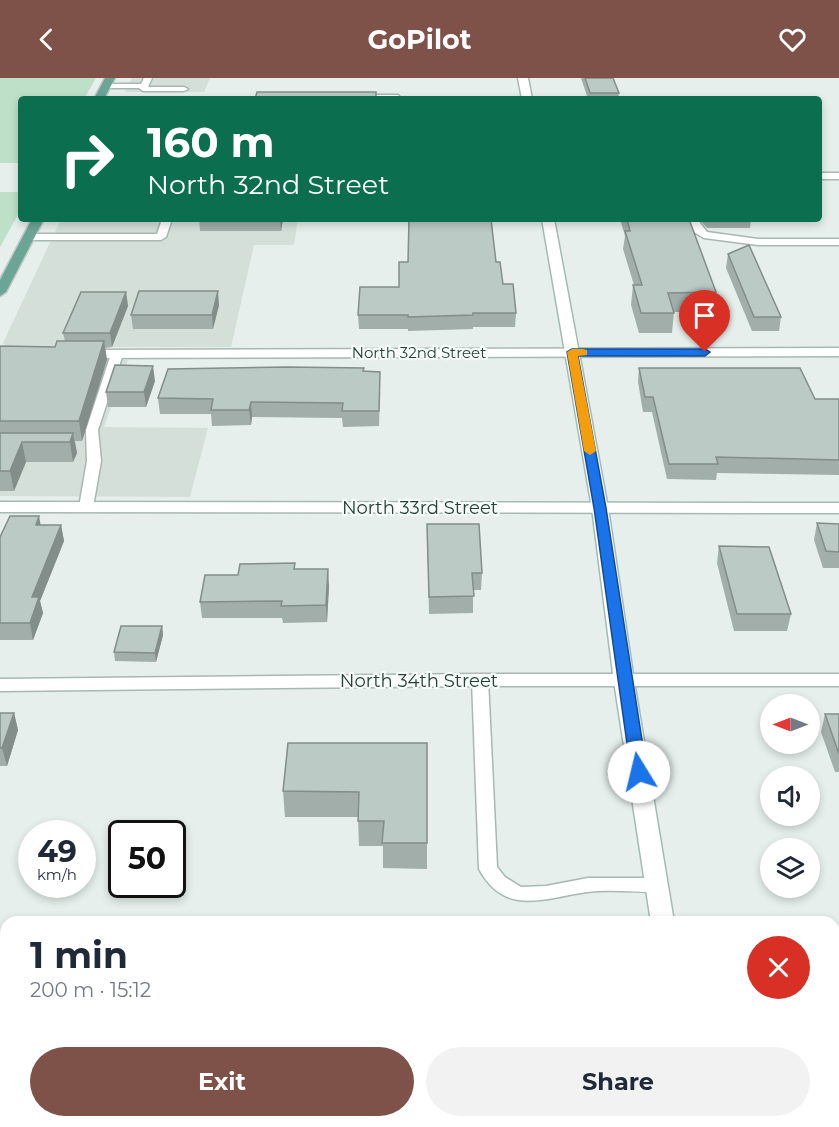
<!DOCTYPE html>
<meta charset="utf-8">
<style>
:root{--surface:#fff;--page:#f2f2f3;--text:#1f2937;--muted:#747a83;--accent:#7f5249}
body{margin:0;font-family:Montserrat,sans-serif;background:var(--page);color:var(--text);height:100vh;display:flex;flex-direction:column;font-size:22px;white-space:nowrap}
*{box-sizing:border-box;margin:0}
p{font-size:20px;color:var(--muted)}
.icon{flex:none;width:33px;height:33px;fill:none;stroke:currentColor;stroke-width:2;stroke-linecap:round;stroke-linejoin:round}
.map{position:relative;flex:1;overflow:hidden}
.sheet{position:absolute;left:0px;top:838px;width:840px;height:212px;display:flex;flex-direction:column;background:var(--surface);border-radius:18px 18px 0 0;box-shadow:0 3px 9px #0003}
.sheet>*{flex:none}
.banner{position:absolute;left:18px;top:18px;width:804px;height:126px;border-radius:6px;box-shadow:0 3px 9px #0003;background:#0b6e4f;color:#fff;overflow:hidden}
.needle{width:39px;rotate:270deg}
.buttons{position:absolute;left:760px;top:616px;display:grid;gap:12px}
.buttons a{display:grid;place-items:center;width:60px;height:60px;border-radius:50%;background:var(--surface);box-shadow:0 3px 9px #0003;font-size:30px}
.speed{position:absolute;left:18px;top:742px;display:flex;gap:12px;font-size:30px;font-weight:700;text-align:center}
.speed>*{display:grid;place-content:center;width:78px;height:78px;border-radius:50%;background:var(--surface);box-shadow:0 3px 9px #0003;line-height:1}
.speed small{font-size:15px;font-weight:400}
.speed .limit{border:3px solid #111;border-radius:9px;background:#fff;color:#111}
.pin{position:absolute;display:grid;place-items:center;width:51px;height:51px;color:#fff;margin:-62px -26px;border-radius:50% 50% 50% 0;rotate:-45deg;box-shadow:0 0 6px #0007}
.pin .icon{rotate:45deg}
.me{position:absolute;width:66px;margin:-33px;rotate:351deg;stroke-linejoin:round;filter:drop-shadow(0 0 4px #0008)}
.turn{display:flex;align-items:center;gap:21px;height:126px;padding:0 30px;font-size:27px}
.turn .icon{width:78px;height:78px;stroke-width:2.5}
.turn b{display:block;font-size:42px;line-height:51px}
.round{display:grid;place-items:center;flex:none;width:63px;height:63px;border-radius:32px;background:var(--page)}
.head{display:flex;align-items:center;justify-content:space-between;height:102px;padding:0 30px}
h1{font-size:36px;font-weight:700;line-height:45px}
.cta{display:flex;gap:12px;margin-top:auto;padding:12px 30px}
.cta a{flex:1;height:69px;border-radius:36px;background:var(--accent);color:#fff;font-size:24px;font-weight:700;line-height:69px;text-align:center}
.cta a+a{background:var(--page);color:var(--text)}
header{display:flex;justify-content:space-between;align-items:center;height:78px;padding:0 30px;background:var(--accent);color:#fff;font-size:27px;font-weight:700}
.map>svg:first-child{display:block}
.built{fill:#d4dfda}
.green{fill:#bfe0c8}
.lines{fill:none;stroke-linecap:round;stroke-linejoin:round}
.service-casing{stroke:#a8b8b2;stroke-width:3}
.minor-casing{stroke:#a8b8b2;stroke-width:3}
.secondary-casing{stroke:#a4bbb3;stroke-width:3}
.primary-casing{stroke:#c2cac8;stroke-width:3}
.service{fill:#fff;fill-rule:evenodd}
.minor{fill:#fff;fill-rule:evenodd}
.secondary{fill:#fff;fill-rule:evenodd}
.primary{fill:#6aa596;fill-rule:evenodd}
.wall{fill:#a1aea9}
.shaded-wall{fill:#838d89}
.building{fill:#bbcac4;stroke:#838d89;stroke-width:1.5}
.route{fill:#1a73e8;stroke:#114b97;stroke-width:1.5}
.slow{fill:#f59e0b}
.labels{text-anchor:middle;stroke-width:4.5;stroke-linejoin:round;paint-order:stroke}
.far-street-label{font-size:15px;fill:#24423a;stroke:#f7fbf9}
.street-label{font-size:18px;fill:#24423a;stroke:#f7fbf9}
</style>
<header><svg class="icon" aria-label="back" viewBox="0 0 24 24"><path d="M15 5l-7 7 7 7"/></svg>GoPilot<svg class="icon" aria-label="heart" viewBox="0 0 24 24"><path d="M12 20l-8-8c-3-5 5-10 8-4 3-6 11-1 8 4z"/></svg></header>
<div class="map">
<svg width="839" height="1049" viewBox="0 0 839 1049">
<rect width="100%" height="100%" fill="#e6efeb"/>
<g class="built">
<path d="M 132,0 L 210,0 L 204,14 L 125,14 Z"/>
<path d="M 61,141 L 298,141 L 294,167 L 254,167 L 231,269 L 6,269 L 3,265 Z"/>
<path d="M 0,281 L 128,282 L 104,349 L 208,350 L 190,419 L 0,418 Z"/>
</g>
<g class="green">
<path d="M 0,0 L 96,0 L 84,21 L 21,21 L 21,85 L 0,85 Z"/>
<path d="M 0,114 L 21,114 L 21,131 L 0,169 Z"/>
<path d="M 0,856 L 6,856 L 6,1044 L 642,1044 L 643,1049 L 0,1049 Z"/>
<path d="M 834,926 L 839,927 L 839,1049 L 803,1049 L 803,1044 L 834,1044 Z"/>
</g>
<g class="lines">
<defs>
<g id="service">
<path d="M 144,0 L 152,0 L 148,9 L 184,9 L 188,11 L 184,13 L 143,13 L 139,10 L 106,10 L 102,8 L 106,6 L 141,6 Z"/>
<path d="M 357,17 L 398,17 L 402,21 L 354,21 L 353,19 Z"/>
<path d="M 162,141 L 172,141 L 166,159 L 161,162 L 29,162 L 24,159 L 29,156 L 157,156 Z"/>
<path d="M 687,141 L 697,141 L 707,154 L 758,161 L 839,161 L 839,167 L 758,167 L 704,160 L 694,154 Z"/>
<path d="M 117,273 L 123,276 L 98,352 L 101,383 L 93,429 L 86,433 L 79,429 L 87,383 L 86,352 L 111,276 Z"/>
<path d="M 480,597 L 486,598 L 488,602 L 497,789 L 505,799 L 521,809 L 546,808 L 588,800 L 657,800 L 664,802 L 666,807 L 664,812 L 657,814 C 634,814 610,811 587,814 C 544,820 505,839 479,791 L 472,602 L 474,598 Z"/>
</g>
<g id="minor">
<rect x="819" y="95" width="20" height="6"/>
<path d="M 839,270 L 839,278 L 82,280 L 75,276 L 82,272 Z"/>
<path d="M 0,424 L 839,425 L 839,435 L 0,434 Z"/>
<path d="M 480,596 L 839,596 L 839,608 L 480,608 L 0,613 L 0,601 Z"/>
</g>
<g id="secondary">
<path d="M 518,0 L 528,0 L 532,21 L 522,21 Z"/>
<path d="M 542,141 L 554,141 L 608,430 L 634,603 L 674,844 L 651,844 L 614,603 L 592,430 Z"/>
<rect x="683" y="1044" width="26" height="5"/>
</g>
<g id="primary">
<path d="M 105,0 L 115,0 L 104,21 L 94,21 Z"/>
<path d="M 32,141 L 44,141 L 6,214 L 0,218 L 0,202 Z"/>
</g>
</defs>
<use href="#service" class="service-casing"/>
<use href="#minor" class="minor-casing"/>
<use href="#secondary" class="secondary-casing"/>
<use href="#primary" class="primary-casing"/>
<use href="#service" class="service"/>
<use href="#minor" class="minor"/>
<use href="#secondary" class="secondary"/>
<use href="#primary" class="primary"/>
</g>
<g class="wall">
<path d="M 581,0 L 613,0 L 619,15 L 618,21 L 588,21 Z"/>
<path d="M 199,141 L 283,141 L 281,153 L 200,153 Z"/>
<path d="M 620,141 L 691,141 L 690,145 L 716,214 L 713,234 L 674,234 L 672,255 L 639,255 L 631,227 L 633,207 L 634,207 L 623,171 L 625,158 Z"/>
<path d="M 699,141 L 751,141 L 750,150 L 707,150 Z"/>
<path d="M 728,176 L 781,239 L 779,253 L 752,253 L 726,190 Z"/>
<path d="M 408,184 L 496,184 L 503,206 L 516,235 L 515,249 L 473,249 L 473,251 L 408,253 L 408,251 L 359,251 L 358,237 L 399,209 Z"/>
<path d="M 126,214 L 128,228 L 112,269 L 105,270 L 107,282 L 82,363 L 75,363 L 77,375 L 73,384 L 26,384 L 14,413 L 0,413 L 0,268 L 55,269 L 65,263 L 63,255 Z"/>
<path d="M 219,227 L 213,251 L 133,251 L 131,237 Z"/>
<path d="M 639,290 L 815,321 L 839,321 L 839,397 L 717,395 L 716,402 L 667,401 L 652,334 L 643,334 L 638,304 Z"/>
<path d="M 364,293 L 380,308 L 379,348 L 343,349 L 342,340 L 252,339 L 251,347 L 212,348 L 211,336 L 160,336 L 158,320 Z"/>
<path d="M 155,303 L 146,329 L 108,329 L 106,314 Z"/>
<path d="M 817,445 L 839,446 L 839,490 L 823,490 L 814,462 Z"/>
<path d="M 427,446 L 482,495 L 481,512 L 473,512 L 473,535 L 429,536 Z"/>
<path d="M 40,447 L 61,447 L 64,463 L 40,523 L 43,535 L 33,562 L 0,562 L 0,459 Z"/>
<path d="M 719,468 L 791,536 L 787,553 L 734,553 L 717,485 Z"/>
<path d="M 295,485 L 295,491 L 329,508 L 327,544 L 283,545 L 282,540 L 202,540 L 200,524 L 238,497 Z"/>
<path d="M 162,548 L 163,557 L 156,584 L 115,583 L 114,574 Z"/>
<path d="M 0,635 L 14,635 L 18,652 L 7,688 L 0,688 Z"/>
<path d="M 825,636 L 839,636 L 839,694 L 835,694 L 821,654 Z"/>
<path d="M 427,665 L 427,791 L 383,790 L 383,768 L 359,768 L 358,739 L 285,739 L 283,713 Z"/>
</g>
<g class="shaded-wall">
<path d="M 280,141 L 283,141 L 281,153 Z"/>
<path d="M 218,213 L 219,227 L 213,251 L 212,237 Z"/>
<path d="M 126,214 L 128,228 L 112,269 L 110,255 Z"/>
<path d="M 104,263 L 107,282 L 82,363 L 79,343 Z"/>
<path d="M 153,288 L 155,303 L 146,329 L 144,314 Z"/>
<path d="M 251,324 L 252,339 L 251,347 L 249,332 Z"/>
<path d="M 73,355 L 77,375 L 73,384 L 70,364 Z"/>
<path d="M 22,364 L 26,384 L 14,413 L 10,393 Z"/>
<path d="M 39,438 L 42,454 L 36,447 Z"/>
<path d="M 61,447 L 64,463 L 40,523 L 43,535 L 33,562 L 30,545 L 32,519 Z"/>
<path d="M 328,491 L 329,508 L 327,544 L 326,527 Z"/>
<path d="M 162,548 L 163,557 L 156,584 L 155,575 Z"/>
<path d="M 14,635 L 18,652 L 7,688 L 2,670 Z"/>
</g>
<g class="building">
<path d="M 585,0 L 613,0 L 619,15 L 590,15 Z"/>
<path d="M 257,14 L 376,14 L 376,21 L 255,21 Z"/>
<path d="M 409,141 L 491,141 L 496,184 L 500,184 L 503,206 L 513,206 L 516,235 L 473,235 L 473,237 L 408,239 L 408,237 L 358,237 L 360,209 L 399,209 L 399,184 L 408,184 Z"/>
<path d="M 627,141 L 689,141 L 716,214 L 668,215 L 674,235 L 641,235 L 633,207 L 642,207 L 625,153 L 630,153 Z"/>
<path d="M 749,167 L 781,239 L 754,239 L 728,176 Z"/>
<path d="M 139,213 L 218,213 L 212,237 L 131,237 Z"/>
<path d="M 81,214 L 126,214 L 110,255 L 63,255 Z"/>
<path d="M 57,263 L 104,263 L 79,343 L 0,343 L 0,268 L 55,269 Z"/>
<path d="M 115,287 L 153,288 L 144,314 L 106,314 Z"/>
<path d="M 287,289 L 364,290 L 363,293 L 380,294 L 379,333 L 342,333 L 343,325 L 251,324 L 249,332 L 211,332 L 213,321 L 158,320 L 168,291 Z"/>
<path d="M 639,290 L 800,290 L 815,321 L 839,321 L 839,382 L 716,379 L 718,386 L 669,386 L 653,319 L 645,319 Z"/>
<path d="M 0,355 L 73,355 L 70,364 L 22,364 L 10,393 L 0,393 Z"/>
<path d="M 10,438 L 39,438 L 36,447 L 61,447 L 32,519 L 39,519 L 30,545 L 0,545 L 0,459 Z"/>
<path d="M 817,445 L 839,446 L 839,474 L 826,473 Z"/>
<path d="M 427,446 L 479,446 L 482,495 L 472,495 L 474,518 L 429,519 Z"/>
<path d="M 719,468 L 769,469 L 791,536 L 737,536 Z"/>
<path d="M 295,485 L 294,491 L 328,491 L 326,527 L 281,528 L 282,523 L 200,524 L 205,497 L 238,497 L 240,486 Z"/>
<path d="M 121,548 L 162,548 L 155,575 L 114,574 Z"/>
<path d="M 0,635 L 14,635 L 2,670 L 0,670 Z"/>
<path d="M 825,636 L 839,636 L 839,676 Z"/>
<path d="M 288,665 L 427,665 L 427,765 L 382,765 L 384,743 L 358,743 L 359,714 L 283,713 Z"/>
</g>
<path class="route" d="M 572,271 L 705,271 L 710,274 L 705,278 L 578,278 L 606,430 L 647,694 L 645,698 L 633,698 L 631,694 L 594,430 L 567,274 Z"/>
<path class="slow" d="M 583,271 L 587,272 L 587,277 L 578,278 L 596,373 L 590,377 L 584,373 L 567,274 L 572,271 Z"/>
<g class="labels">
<g class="far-street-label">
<text x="419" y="280">North 32nd Street</text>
</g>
<g class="street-label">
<text x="420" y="436">North 33rd Street</text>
<text x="419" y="609">North 34th Street</text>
</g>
</g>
</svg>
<div class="buttons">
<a><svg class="needle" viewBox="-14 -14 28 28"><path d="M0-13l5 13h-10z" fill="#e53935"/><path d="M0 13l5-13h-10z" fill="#747a83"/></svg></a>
<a><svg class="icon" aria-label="sound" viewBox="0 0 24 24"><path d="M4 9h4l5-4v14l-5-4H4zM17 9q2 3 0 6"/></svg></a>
<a><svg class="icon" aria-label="layers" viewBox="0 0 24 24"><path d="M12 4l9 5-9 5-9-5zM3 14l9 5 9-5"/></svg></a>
</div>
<div class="speed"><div>49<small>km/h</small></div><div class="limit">50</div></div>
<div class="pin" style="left:705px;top:274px;background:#d93025"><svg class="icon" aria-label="arrive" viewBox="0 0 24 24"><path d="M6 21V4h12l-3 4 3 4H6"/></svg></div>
<svg class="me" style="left:639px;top:694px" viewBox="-20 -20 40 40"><circle r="19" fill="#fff"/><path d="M0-13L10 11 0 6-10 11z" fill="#1a73e8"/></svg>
<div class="banner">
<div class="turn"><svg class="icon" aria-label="right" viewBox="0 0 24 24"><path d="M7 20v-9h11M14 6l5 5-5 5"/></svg><div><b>160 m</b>North 32nd Street</div></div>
</div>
<section class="sheet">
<div class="head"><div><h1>1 min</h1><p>200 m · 15:12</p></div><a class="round" style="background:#d93025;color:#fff"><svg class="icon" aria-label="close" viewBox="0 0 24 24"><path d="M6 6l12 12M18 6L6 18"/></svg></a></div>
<div class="cta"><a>Exit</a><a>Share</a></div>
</section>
</div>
